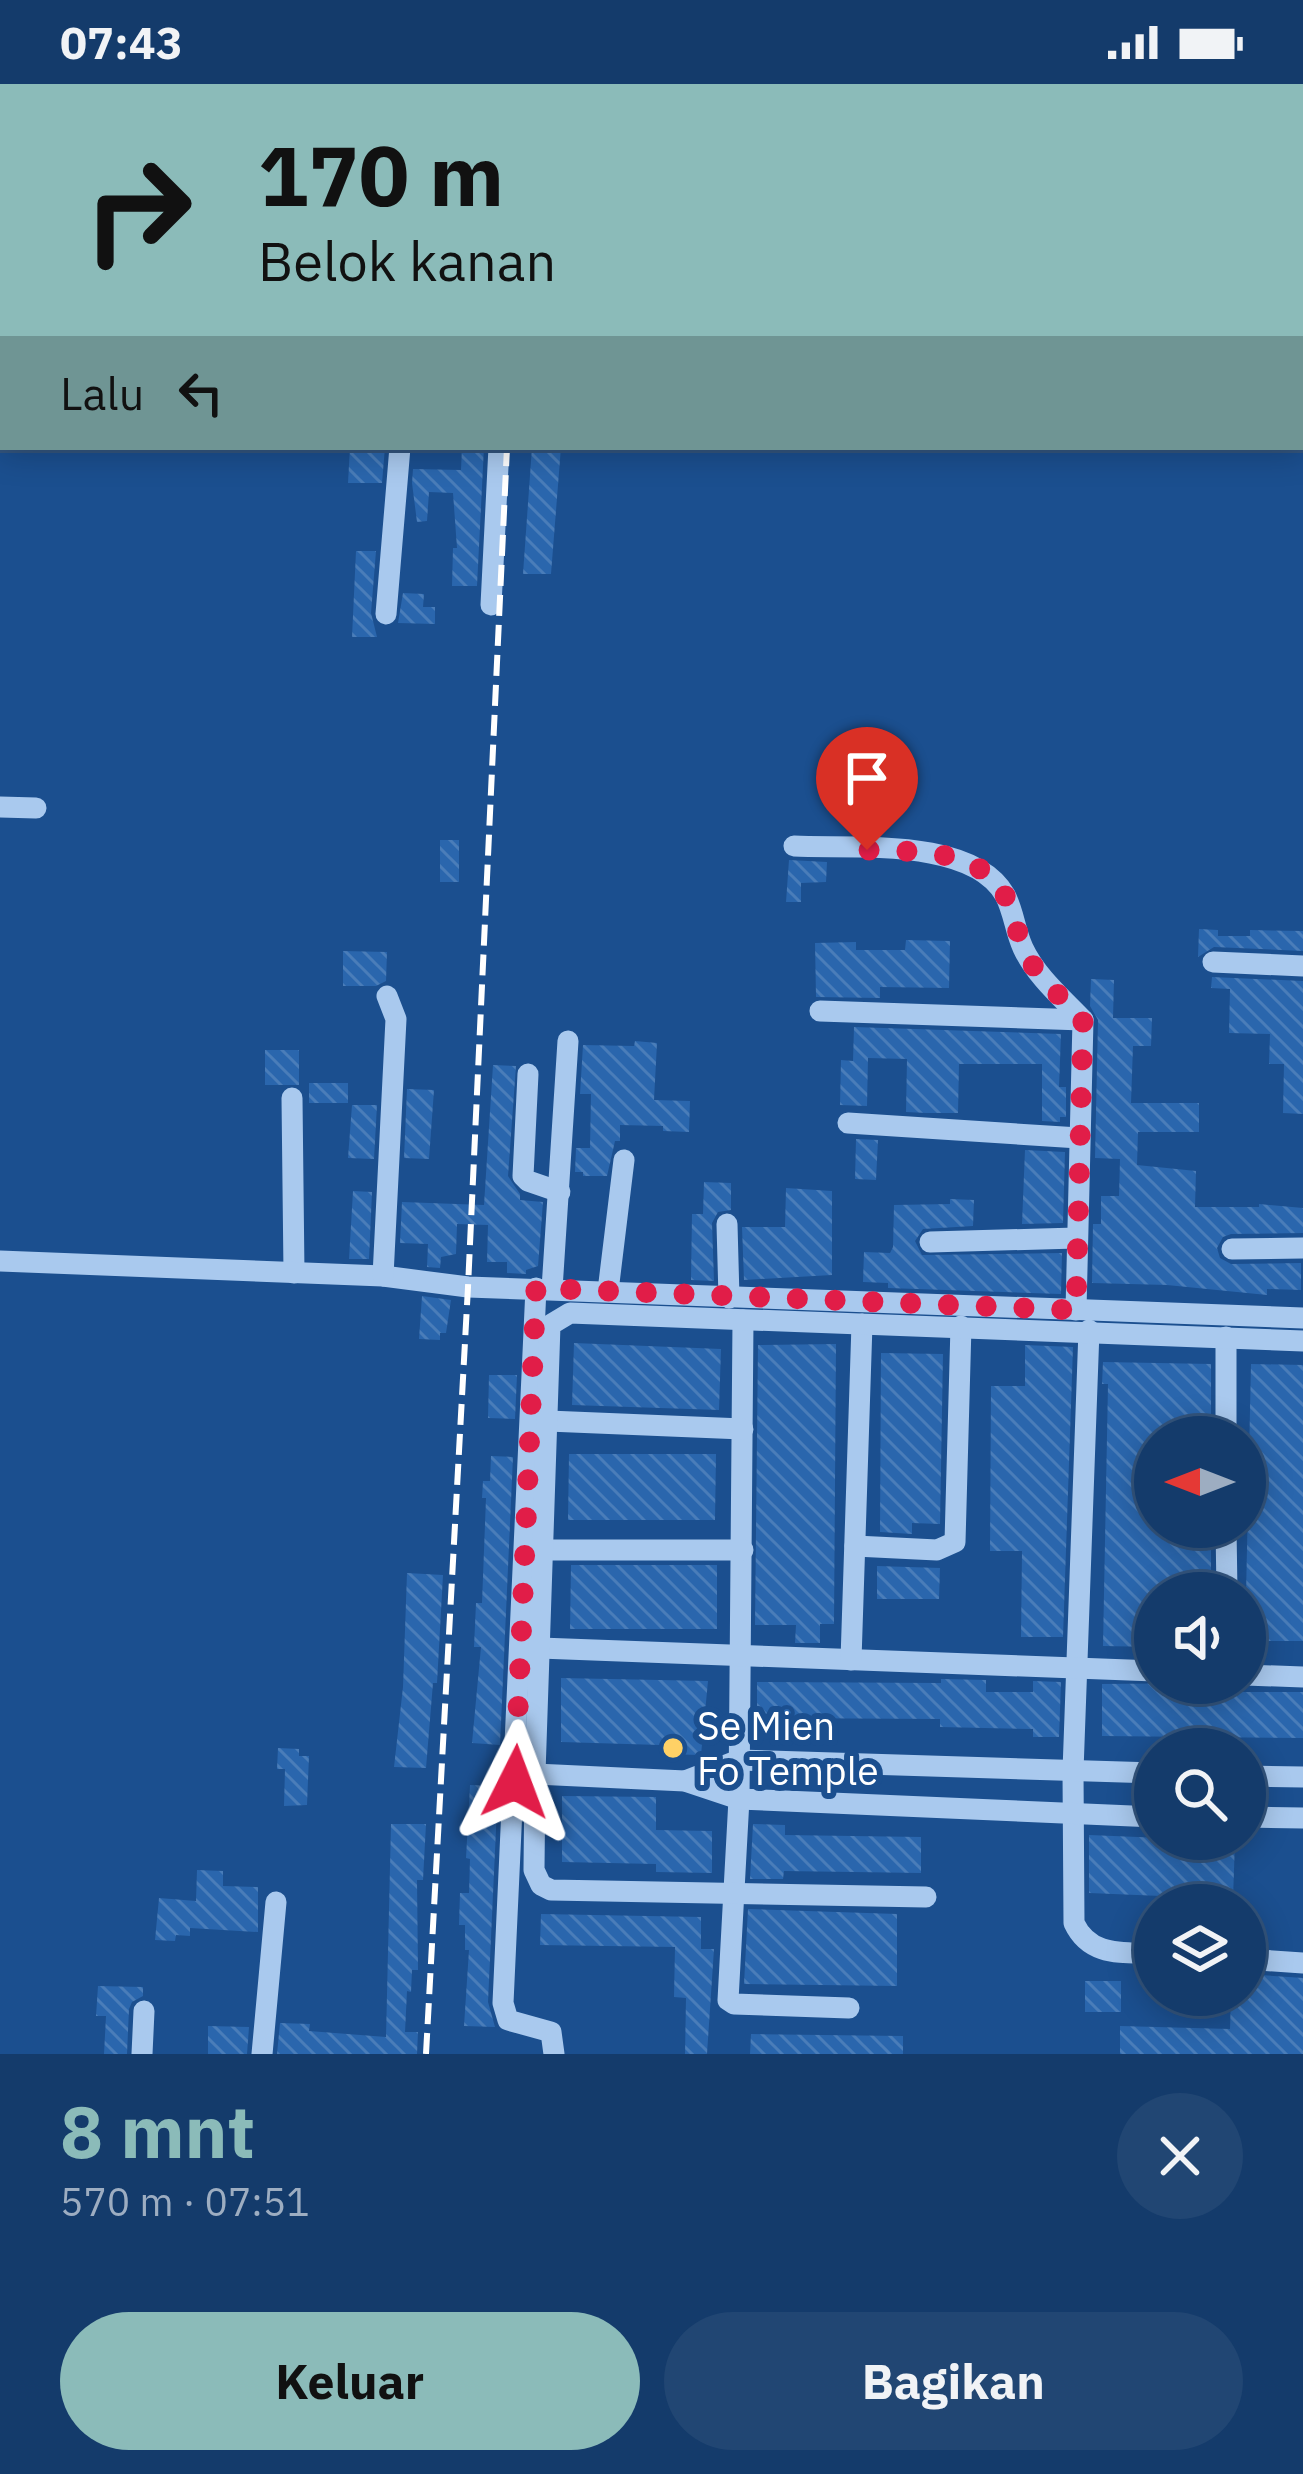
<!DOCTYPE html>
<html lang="id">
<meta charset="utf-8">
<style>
:root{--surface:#143b6b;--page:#214673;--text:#f1f3f6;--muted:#9dadc1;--line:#33557e;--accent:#8bbbb9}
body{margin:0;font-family:"IBM Plex Sans",sans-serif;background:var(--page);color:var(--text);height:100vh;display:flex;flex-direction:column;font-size:45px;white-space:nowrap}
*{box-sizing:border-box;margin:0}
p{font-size:39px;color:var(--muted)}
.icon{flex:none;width:66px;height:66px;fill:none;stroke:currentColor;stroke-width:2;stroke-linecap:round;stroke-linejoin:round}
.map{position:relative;height:1970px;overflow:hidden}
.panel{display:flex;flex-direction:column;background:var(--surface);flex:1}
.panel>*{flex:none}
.hud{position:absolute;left:0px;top:0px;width:1305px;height:366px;box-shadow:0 6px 30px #0003,0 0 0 3px var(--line);background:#8bbbb9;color:#111;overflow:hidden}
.needle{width:78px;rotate:270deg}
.buttons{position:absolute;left:1134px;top:1332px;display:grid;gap:24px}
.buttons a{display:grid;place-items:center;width:132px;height:132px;border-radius:50%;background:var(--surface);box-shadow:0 6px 30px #0003,0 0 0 3px var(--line);font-size:60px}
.pin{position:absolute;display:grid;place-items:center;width:102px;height:102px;color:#fff;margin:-123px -51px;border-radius:50% 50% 50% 0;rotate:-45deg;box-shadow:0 0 12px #0007}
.pin .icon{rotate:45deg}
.me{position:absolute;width:132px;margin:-66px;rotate:3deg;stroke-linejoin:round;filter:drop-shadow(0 0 9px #0008)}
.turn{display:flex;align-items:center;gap:42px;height:252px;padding:0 60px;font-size:54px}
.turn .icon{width:156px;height:156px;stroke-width:2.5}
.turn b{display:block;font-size:84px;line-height:102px}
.then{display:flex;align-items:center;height:114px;padding:0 60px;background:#0003;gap:24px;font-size:45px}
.round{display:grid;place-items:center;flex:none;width:126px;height:126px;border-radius:63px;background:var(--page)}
.summary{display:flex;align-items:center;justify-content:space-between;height:204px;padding:0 60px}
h1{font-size:72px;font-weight:800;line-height:90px;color:var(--accent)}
.button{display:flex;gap:24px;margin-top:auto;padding:24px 60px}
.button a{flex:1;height:138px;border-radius:72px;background:var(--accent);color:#111;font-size:48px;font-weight:800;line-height:138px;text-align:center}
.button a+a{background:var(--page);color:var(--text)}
.status{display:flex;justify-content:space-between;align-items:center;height:84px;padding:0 60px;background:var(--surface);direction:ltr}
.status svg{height:33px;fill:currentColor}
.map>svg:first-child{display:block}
.building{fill:url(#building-back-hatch)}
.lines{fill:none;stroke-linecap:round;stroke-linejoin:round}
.minor{stroke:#a9c9ee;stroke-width:21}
.rail{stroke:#fff;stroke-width:6;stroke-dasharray:21 9;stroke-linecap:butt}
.route{stroke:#e11d48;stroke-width:21;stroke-dasharray:0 37.8}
.poi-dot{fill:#ffd166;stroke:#1b4f8f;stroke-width:4.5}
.labels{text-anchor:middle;stroke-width:12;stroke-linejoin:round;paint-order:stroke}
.poi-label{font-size:39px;fill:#fff;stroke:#1b4f8f;text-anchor:start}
</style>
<div class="status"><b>07:43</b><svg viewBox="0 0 49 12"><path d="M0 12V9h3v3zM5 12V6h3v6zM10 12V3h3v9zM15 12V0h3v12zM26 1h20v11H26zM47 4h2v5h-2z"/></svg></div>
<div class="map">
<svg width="1303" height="1970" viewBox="0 0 1303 1970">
<defs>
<pattern id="building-back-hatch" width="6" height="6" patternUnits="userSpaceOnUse" patternTransform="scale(3)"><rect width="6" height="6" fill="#2a66ad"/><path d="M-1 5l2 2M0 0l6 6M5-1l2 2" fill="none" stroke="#4a7db9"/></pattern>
</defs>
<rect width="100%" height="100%" fill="#1b4f8f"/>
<g class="building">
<path d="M 350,363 L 385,363 L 382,399 L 348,399 Z"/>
<path d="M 462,363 L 484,363 L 477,502 L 452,502 L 453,464 L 457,464 L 453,409 L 429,408 L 427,437 L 417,438 L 412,399 L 413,385 L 461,386 Z"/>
<path d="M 532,363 L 561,363 L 551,490 L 523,490 Z"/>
<path d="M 356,467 L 376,467 L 371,529 L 377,553 L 352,553 Z"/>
<path d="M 403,509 L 424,510 L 423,523 L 435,523 L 435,540 L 398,539 Z"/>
<rect x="440" y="756" width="19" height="42"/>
<path d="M 789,776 L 827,778 L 826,798 L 801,799 L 801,818 L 786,818 Z"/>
<path d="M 1199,845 L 1218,846 L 1218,852 L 1250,852 L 1250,846 L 1303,847 L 1303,867 L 1214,863 L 1198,873 Z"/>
<path d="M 906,856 L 950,857 L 949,904 L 880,903 L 880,914 L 816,913 L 815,859 L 856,858 L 856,866 L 905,866 Z"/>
<path d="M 343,867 L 387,868 L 386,897 L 376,902 L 343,902 Z"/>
<path d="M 1212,893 L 1303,897 L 1303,1030 L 1283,1029 L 1284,980 L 1269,980 L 1270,950 L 1229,949 L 1230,905 L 1211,904 Z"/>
<path d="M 1091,895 L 1114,896 L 1113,934 L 1152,934 L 1151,962 L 1133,962 L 1131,1019 L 1199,1019 L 1199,1048 L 1138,1048 L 1137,1081 L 1196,1087 L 1195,1123 L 1259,1123 L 1259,1120 L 1303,1124 L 1303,1149 L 1231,1150 L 1223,1153 L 1217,1164 L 1220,1174 L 1231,1180 L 1301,1179 L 1301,1206 L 1267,1205 L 1267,1211 L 1167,1201 L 1092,1199 L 1093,1140 L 1101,1140 L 1101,1112 L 1119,1112 L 1120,1075 L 1095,1074 L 1098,936 L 1090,922 Z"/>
<path d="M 854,943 L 1061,950 L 1059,1003 L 1066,1003 L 1066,1033 L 1060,1033 L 1060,1038 L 1042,1037 L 1042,980 L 959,980 L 958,1029 L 926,1029 L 906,1028 L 907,975 L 868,974 L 867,1022 L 840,1021 L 841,976 L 853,977 Z"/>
<path d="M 635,957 L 657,959 L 654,1016 L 690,1017 L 689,1048 L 663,1047 L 663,1042 L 620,1041 L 620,1057 L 615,1057 L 607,1092 L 583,1092 L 583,1088 L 575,1088 L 576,1064 L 590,1064 L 591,1010 L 580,1010 L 583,961 L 634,962 Z"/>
<rect x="265" y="966" width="34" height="35"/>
<path d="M 493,981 L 516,982 L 508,1092 L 520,1110 L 520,1116 L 543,1118 L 538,1182 L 526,1186 L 526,1190 L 507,1189 L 507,1178 L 487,1178 L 488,1141 L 457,1140 L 456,1170 L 441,1173 L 440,1184 L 427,1183 L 428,1160 L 400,1159 L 402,1118 L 484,1121 Z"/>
<rect x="309" y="999" width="39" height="20"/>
<path d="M 407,1005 L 434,1006 L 429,1075 L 404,1074 Z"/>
<path d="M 352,1021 L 377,1021 L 374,1075 L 348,1074 Z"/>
<path d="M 856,1055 L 878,1056 L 876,1096 L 855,1095 Z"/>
<path d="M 1025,1066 L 1065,1068 L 1063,1139 L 1022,1140 Z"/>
<path d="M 704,1098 L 731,1099 L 731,1126 L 718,1128 L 712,1139 L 714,1197 L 691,1196 L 692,1130 L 703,1130 Z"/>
<path d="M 786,1104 L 832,1107 L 832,1191 L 744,1196 L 742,1143 L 785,1143 Z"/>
<path d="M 353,1107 L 372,1108 L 369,1175 L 349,1175 Z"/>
<path d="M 950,1115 L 974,1116 L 973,1142 L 923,1145 L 915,1157 L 922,1171 L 1062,1169 L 1061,1210 L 888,1204 L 888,1199 L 863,1198 L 864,1168 L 890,1169 L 893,1163 L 894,1121 L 950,1120 Z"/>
<path d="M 422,1212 L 451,1216 L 446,1249 L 440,1249 L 440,1256 L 419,1255 Z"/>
<path d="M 574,1259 L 721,1265 L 719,1326 L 572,1321 Z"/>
<path d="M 836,1260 L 834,1540 L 820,1540 L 820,1559 L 795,1559 L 796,1541 L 755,1541 L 758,1261 Z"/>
<path d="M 1025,1261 L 1073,1263 L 1063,1553 L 1021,1553 L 1022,1467 L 990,1467 L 991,1302 L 1025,1302 Z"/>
<path d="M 881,1269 L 943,1270 L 940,1440 L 912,1439 L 912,1450 L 880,1448 Z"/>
<path d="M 1103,1278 L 1211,1280 L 1211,1353 L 1155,1353 L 1155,1443 L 1211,1443 L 1211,1509 L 1154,1509 L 1153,1563 L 1103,1562 L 1108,1300 L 1102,1300 Z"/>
<path d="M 1251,1280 L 1303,1281 L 1303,1557 L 1245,1557 Z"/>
<path d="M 489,1291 L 517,1291 L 515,1335 L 488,1334 Z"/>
<path d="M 569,1370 L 716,1370 L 715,1436 L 568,1436 Z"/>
<path d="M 491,1372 L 513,1373 L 500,1661 L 472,1659 L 481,1563 L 474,1563 L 476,1519 L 482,1519 L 486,1414 L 482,1414 L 483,1397 L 490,1397 Z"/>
<path d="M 571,1481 L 717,1481 L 717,1545 L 570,1545 Z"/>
<path d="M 877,1482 L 940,1484 L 939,1515 L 877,1515 Z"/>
<path d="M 407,1489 L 443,1491 L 437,1599 L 433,1599 L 426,1684 L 394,1683 L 403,1603 Z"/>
<path d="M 561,1594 L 708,1597 L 701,1671 L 660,1670 L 660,1661 L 561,1658 Z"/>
<path d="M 941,1595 L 986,1596 L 986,1608 L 1033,1608 L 1033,1597 L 1061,1598 L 1059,1653 L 1033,1653 L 1033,1645 L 940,1643 L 940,1635 L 757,1634 L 757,1598 L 941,1599 Z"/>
<path d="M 1205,1599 L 1205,1608 L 1303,1608 L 1303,1654 L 1102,1652 L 1102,1600 Z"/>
<path d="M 278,1664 L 299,1665 L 299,1672 L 309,1672 L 307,1721 L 284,1722 L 285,1685 L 277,1685 Z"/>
<path d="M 470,1701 L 498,1702 L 488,1918 L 495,1943 L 464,1942 L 469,1866 L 465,1866 L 465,1841 L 459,1841 L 460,1809 L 469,1809 L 470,1775 L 466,1774 Z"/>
<path d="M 562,1712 L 656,1713 L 656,1746 L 712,1747 L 712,1789 L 656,1788 L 656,1780 L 562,1778 Z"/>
<path d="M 391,1740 L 426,1740 L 423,1796 L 417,1796 L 418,1886 L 412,1886 L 411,1908 L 407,1907 L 405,1948 L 418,1948 L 417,1970 L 277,1970 L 280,1939 L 310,1940 L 309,1947 L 386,1953 Z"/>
<path d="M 753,1740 L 785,1741 L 785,1751 L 921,1753 L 921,1789 L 784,1787 L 783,1795 L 750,1795 Z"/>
<path d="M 1089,1751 L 1235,1757 L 1233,1815 L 1089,1809 Z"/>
<path d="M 197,1786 L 223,1787 L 223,1802 L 258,1803 L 258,1848 L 190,1844 L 190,1852 L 176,1851 L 175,1857 L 155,1856 L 159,1814 L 196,1817 Z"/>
<path d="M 748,1825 L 897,1830 L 897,1902 L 744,1900 Z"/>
<path d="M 541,1830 L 701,1833 L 701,1865 L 714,1865 L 707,1970 L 685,1970 L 686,1914 L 674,1913 L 675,1863 L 540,1861 Z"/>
<path d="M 1245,1890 L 1303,1894 L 1303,1970 L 1120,1970 L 1120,1942 L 1230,1945 L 1231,1911 L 1245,1911 Z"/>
<rect x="1085" y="1897" width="36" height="31"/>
<path d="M 98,1902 L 143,1903 L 143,1912 L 132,1918 L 129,1925 L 127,1970 L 104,1970 L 106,1932 L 96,1932 Z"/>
<path d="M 208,1942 L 249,1943 L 247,1970 L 208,1970 Z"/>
<path d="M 751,1950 L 903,1952 L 903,1970 L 750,1970 Z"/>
</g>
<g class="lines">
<g class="minor">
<path d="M 445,0 L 459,3"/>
<path d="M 855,0 L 961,3"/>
<path d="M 1048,0 L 1048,3"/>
<path d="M 244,3 L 272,0"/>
<path d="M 370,3 L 370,0"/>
<path d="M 521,3 L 527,0"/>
<path d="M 1085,3 L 1085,0"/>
<path d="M 1302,11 L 1303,11"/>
<path d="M 491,521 L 499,363"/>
<path d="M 386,530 L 400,363"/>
<path d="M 0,723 L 36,724"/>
<path d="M 794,762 C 853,765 972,753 1005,811 C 1014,828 1015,847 1023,864 C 1036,892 1062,914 1083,936 L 1076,1226"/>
<path d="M 1213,878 L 1303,882"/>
<path d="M 820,927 L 1083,936"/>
<path d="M 528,990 L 523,1092 L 528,1097 L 560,1108"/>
<path d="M 292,1014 L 294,1189"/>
<path d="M 848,1039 L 1079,1054"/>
<path d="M 727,1140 L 729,1214"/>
<path d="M 930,1158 L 1076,1154"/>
<path d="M 1232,1165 L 1303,1164"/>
<path d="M 0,1177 L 383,1192 L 468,1203 L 1303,1234"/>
<path d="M 383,1192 L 396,935 L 387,912"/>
<path d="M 536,1204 L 503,1919 L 508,1936 L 551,1948 L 554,1970"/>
<path d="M 552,1205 L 568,957"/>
<path d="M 608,1207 L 624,1076"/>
<path d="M 743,1236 L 739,1715 L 728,1916 L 734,1920 L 849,1924"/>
<path d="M 1089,1246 L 1073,1687 L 1074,1839 C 1090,1873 1122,1868 1155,1870"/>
<path d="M 1226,1253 L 1226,1353"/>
<path d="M 548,1337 L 743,1345"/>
<path d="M 1226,1443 L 1227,1509"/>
<path d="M 855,1462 L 937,1466 L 955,1458 L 961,1242"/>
<path d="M 543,1466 L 743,1466"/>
<path d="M 540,1564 L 1155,1587"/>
<path d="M 851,1576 L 862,1240"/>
<path d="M 1245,1591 L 1303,1593"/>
<path d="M 535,1690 L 685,1697 L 739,1715 L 1155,1733"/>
<path d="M 1245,1692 L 1303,1693"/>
<path d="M 685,1697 L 739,1676 L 1155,1689"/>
<path d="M 1245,1733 L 1303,1734"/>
<path d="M 926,1813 L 551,1806 L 541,1801 L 534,1786 L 535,1690 L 550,1241 L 570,1229 L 1303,1257"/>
<path d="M 1245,1875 L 1303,1879"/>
<path d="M 142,1970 L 144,1927"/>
<path d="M 262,1970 L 276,1818"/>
</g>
<g class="rail">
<path d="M 526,3 L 526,0"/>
<path d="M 426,1970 L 468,1203 L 507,363"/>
</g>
</g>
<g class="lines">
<path class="route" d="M 515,1698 L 536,1204 L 1076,1226 L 1083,936 C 1064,916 1041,896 1027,872 C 1016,853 1016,829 1004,810 C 977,763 914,768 867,766"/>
</g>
<circle class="poi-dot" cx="673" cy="1664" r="12"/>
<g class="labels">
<g class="poi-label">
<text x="697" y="1656">Se Mien<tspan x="697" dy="45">Fo Temple</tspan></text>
</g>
</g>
</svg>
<div class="buttons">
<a><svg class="needle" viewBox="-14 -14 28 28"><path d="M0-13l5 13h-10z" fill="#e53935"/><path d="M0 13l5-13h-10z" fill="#9dadc1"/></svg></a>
<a><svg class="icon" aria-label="sound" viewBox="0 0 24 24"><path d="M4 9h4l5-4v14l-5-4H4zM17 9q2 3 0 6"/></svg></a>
<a><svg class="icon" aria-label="search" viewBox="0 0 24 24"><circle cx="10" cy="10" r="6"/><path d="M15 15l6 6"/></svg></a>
<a><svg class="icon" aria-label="layers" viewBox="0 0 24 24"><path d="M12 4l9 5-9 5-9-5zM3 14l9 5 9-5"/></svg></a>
</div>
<div class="pin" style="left:867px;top:766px;background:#d93025"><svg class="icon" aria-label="arrive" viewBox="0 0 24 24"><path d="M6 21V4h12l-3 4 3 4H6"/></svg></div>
<svg class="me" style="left:515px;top:1698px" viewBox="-20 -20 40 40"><path d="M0-17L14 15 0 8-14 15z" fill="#e11d48" stroke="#fff" stroke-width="4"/></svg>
<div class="hud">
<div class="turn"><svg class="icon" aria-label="right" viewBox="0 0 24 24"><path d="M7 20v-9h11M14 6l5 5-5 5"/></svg><div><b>170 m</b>Belok kanan</div></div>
<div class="then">Lalu<svg class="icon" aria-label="left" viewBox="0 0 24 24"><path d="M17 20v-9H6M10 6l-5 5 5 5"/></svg></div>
</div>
</div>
<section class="panel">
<div class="summary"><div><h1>8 mnt</h1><p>570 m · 07:51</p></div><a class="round"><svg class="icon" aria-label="close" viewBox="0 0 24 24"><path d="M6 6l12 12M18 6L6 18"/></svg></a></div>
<div class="button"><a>Keluar</a><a>Bagikan</a></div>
</section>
